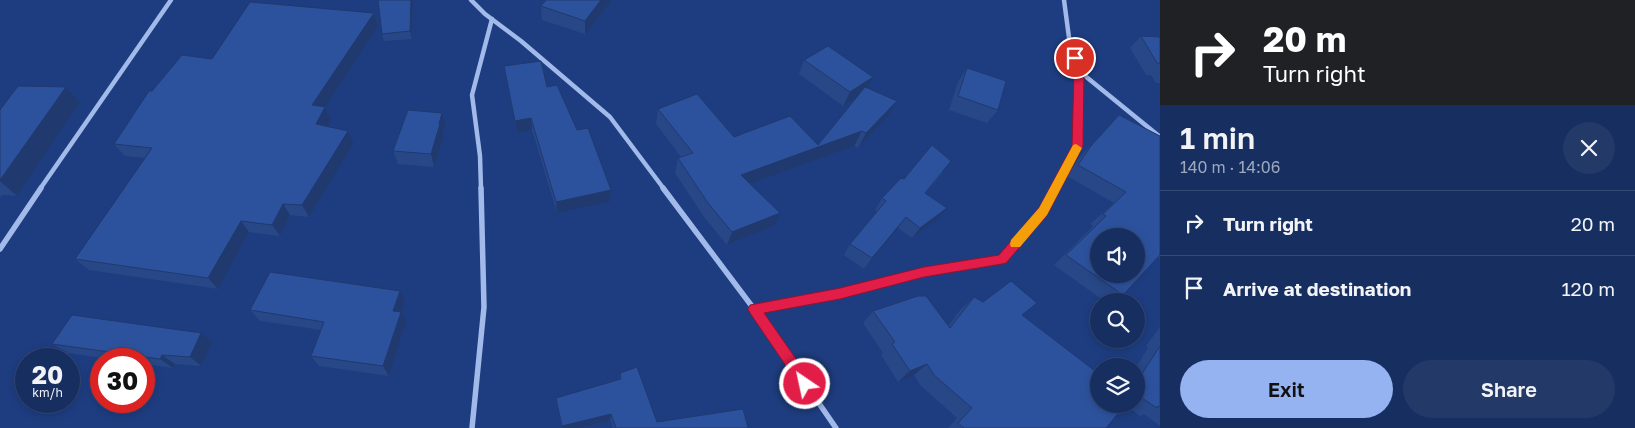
<!DOCTYPE html>
<meta charset="utf-8">
<style>
:root{--surface:#162e60;--page:#233a69;--text:#f1f3f6;--muted:#9ea8bd;--line:#354a75;--accent:#95b2f1}
body{margin:0;font-family:"Golos Text",sans-serif;background:var(--page);color:var(--text);height:100vh;display:flex;flex-direction:column;font-size:19px;white-space:nowrap}
*{box-sizing:border-box;margin:0}
p{font-size:16px;color:var(--muted)}
.icon{flex:none;width:28px;height:28px;fill:none;stroke:currentColor;stroke-width:2;stroke-linecap:round;stroke-linejoin:round}
.map{position:relative;flex:1;overflow:hidden}
.panel{display:flex;flex-direction:column;background:var(--surface);width:475px}
.panel>*{flex:none}
.guide{background:#202124;color:#fff;overflow:hidden}
.fabs{position:absolute;left:1090px;top:228px;display:grid;gap:10px}
.fabs a{display:grid;place-items:center;width:55px;height:55px;border-radius:50%;background:var(--surface);box-shadow:0 2px 8px #0003,0 0 0 1px var(--line);font-size:25px}
.speed{position:absolute;left:15px;top:348px;display:flex;gap:10px;font-size:25px;font-weight:700;text-align:center}
.speed>*{display:grid;place-content:center;width:65px;height:65px;border-radius:50%;background:var(--surface);box-shadow:0 2px 8px #0003,0 0 0 1px var(--line);line-height:1}
.speed small{font-size:12px;font-weight:400}
.speed .limit{border:8px solid #d22;background:#fff;color:#111}
.pin{position:absolute;display:grid;place-items:center;width:42px;height:42px;color:#fff;margin:-21px;border:2px solid #fff;border-radius:50%;box-shadow:0 1px 5px #0007}
.me{position:absolute;width:55px;margin:-28px;rotate:326deg;stroke-linejoin:round;filter:drop-shadow(0 0 4px #0008)}
.turn{display:flex;align-items:center;gap:18px;height:105px;padding:0 20px;font-size:22px}
.turn .icon{width:65px;height:65px;stroke-width:2.5}
.turn b{display:block;font-size:35px;line-height:42px}
.round{display:grid;place-items:center;flex:none;width:52px;height:52px;border-radius:26px;background:var(--page)}
.summary{display:flex;align-items:center;justify-content:space-between;height:85px;padding:0 20px}
h1{font-size:30px;font-weight:600;line-height:38px}
.button{display:flex;gap:10px;margin-top:auto;padding:10px 20px}
.button a{flex:1;height:58px;border-radius:30px;background:var(--accent);color:#111;font-size:20px;font-weight:600;line-height:58px;text-align:center}
.button a+a{background:var(--page);color:var(--text)}
ul{padding:0;list-style:none}
li{display:flex;align-items:center;gap:15px;height:65px;padding:0 20px;border-top:1px solid var(--line)}
li div{flex:1}
li b{display:block;font-size:19px}
li em{font-style:normal}
main{display:flex;flex:1;min-height:0}
.map>svg:first-child{display:block}
.lines{fill:none;stroke-linecap:round;stroke-linejoin:round}
.minor-far1{stroke:#a2bae9;stroke-width:4.5}
.minor{stroke:#a2bae9;stroke-width:5.5}
.wall{fill:#274787}
.shaded-wall{fill:#20396e}
.building{fill:#2d529d;stroke:#20396e;fill-rule:evenodd}
.route{fill:#e11d48;stroke:#92132f}
.slow{fill:#f59e0b}
</style>
<main>
<div class="map">
<svg width="1160" height="428" viewBox="0 0 1160 428">
<rect width="100%" height="100%" fill="#1e3d80"/>
<g class="lines">
<g class="minor-far1">
<path d="M 471,0 L 485,14 L 521,41 L 610,117 L 664,189"/>
<path d="M 1064,0 L 1070,45 L 1079,71 L 1160,137"/>
<path d="M 40,189 L 171,0"/>
<path d="M 481,189 L 480,156 L 472,95 L 492,19"/>
<path d="M 1055,189 L 1078,146 L 1079,71"/>
</g>
<g class="minor">
<path d="M 663,188 L 754,309 L 836,428"/>
<path d="M 0,249 L 41,188"/>
<path d="M 754,309 L 840,294 L 924,272 L 1002,259 L 1043,212 L 1056,188"/>
<path d="M 472,428 L 484,307 L 481,188"/>
</g>
</g>
<g class="wall">
<path d="M 413,0 L 412,39 L 384,41 L 382,34 Z"/>
<path d="M 546,0 L 612,0 L 585,34 L 542,20 L 541,6 Z"/>
<path d="M 374,13 L 378,26 L 325,107 L 331,119 L 327,127 L 348,131 L 354,143 L 309,217 L 290,215 L 280,236 L 249,232 L 218,289 L 89,270 L 75,259 L 145,158 L 125,156 L 114,144 L 152,91 Z"/>
<path d="M 1141,36 L 1160,37 L 1160,83 L 1156,83 L 1151,75 L 1146,75 L 1130,48 Z"/>
<path d="M 804,60 L 897,101 L 888,116 L 858,148 L 854,146 L 750,184 L 774,226 L 727,245 L 704,217 L 675,173 L 678,158 L 681,157 L 656,124 L 658,109 L 734,137 L 818,145 L 856,98 L 843,106 L 799,74 Z"/>
<path d="M 504,66 L 547,87 L 577,130 L 611,190 L 610,202 L 557,213 L 532,130 L 517,133 L 506,79 Z"/>
<path d="M 967,68 L 998,110 L 987,123 L 949,110 L 958,82 Z"/>
<path d="M 66,87 L 80,102 L 17,196 L 2,195 L 0,197 L 0,110 Z"/>
<path d="M 1119,115 L 1160,136 L 1160,259 L 1158,257 L 1123,295 L 1114,301 L 1104,301 L 1054,265 L 1093,226 L 1090,224 L 1114,203 L 1067,176 L 1080,157 Z"/>
<path d="M 445,126 L 443,134 L 444,137 L 434,167 L 398,164 L 393,151 Z"/>
<path d="M 943,173 L 925,194 L 938,219 L 912,238 L 898,228 L 864,269 L 844,255 L 850,244 L 877,212 L 875,210 L 882,198 L 904,179 Z"/>
<path d="M 974,297 L 983,302 L 1022,315 L 1099,404 L 1136,404 L 1136,367 L 1148,348 L 1146,346 L 1160,327 L 1160,426 L 1144,414 L 1140,416 L 1126,405 L 1106,428 L 948,428 L 957,418 L 921,386 L 914,375 L 898,382 L 881,355 L 883,353 L 863,323 L 873,311 L 948,326 L 961,309 Z"/>
<path d="M 405,302 L 402,313 L 406,322 L 389,376 L 319,366 L 311,356 L 321,330 L 260,321 L 250,310 Z"/>
<path d="M 201,333 L 213,342 L 201,366 L 175,364 L 173,368 L 144,364 L 144,359 L 108,359 L 68,353 L 52,344 Z"/>
<path d="M 620,373 L 657,422 L 748,428 L 613,428 L 610,420 L 580,428 L 562,428 L 557,405 L 556,398 L 619,379 Z"/>
</g>
<g class="shaded-wall">
<path d="M 411,0 L 413,0 L 412,39 L 410,31 Z"/>
<path d="M 601,0 L 612,0 L 585,34 L 585,21 Z"/>
<path d="M 374,13 L 378,26 L 318,118 L 312,105 Z"/>
<path d="M 873,77 L 867,91 L 843,106 L 850,92 Z"/>
<path d="M 66,87 L 80,102 L 17,196 L 0,181 L 0,180 Z"/>
<path d="M 897,101 L 888,116 L 858,148 L 866,133 Z"/>
<path d="M 325,107 L 331,119 L 322,137 L 316,124 Z"/>
<path d="M 442,113 L 445,126 L 443,134 L 444,137 L 434,167 L 431,154 Z"/>
<path d="M 531,118 L 532,130 L 517,133 L 515,121 Z"/>
<path d="M 348,131 L 354,143 L 309,217 L 302,205 Z"/>
<path d="M 862,131 L 854,146 L 736,189 L 741,175 Z"/>
<path d="M 611,190 L 610,202 L 557,213 L 556,202 Z"/>
<path d="M 283,204 L 290,215 L 280,236 L 272,225 Z"/>
<path d="M 947,208 L 938,219 L 912,238 L 920,228 Z"/>
<path d="M 780,213 L 774,226 L 727,245 L 732,232 Z"/>
<path d="M 906,217 L 898,228 L 864,269 L 872,258 Z"/>
<path d="M 241,221 L 249,232 L 218,289 L 208,278 Z"/>
<path d="M 400,291 L 405,302 L 402,313 L 406,322 L 389,376 L 383,366 L 393,311 Z"/>
<path d="M 201,333 L 213,342 L 201,366 L 190,357 Z"/>
<path d="M 162,355 L 175,364 L 173,368 L 160,359 Z"/>
<path d="M 927,364 L 914,375 L 898,382 L 910,371 Z"/>
<path d="M 611,414 L 610,420 L 580,428 L 562,428 L 562,426 Z"/>
</g>
<g class="building">
<path d="M 378,0 L 411,0 L 410,31 L 382,34 Z"/>
<path d="M 546,0 L 601,0 L 585,21 L 541,6 Z"/>
<path d="M 250,2 L 374,13 L 312,105 L 325,107 L 316,124 L 348,131 L 302,205 L 283,204 L 272,225 L 241,221 L 208,278 L 75,259 L 152,148 L 114,144 L 149,91 L 152,91 L 182,55 L 212,59 Z"/>
<path d="M 1141,36 L 1160,37 L 1160,63 L 1157,63 Z"/>
<path d="M 828,46 L 873,77 L 850,92 L 804,60 Z"/>
<path d="M 541,61 L 547,87 L 557,85 L 577,130 L 588,128 L 611,190 L 556,202 L 531,118 L 515,121 L 504,66 Z"/>
<path d="M 967,68 L 1006,81 L 998,110 L 958,96 Z"/>
<path d="M 18,86 L 66,87 L 0,180 L 0,110 Z"/>
<path d="M 865,87 L 897,101 L 866,133 L 862,131 L 741,175 L 780,213 L 732,232 L 708,203 L 678,158 L 693,153 L 658,109 L 697,94 L 734,137 L 790,116 L 818,145 Z"/>
<path d="M 408,110 L 442,113 L 439,124 L 440,124 L 431,154 L 393,151 Z"/>
<path d="M 1119,115 L 1160,136 L 1160,255 L 1123,295 L 1066,255 L 1106,216 L 1103,214 L 1126,192 L 1078,165 L 1091,146 ZM 1099,236 L 1136,236 L 1136,274 L 1099,274 Z"/>
<path d="M 932,145 L 951,161 L 925,193 L 947,208 L 920,228 L 906,217 L 872,258 L 850,244 L 886,201 L 882,198 L 901,178 L 904,179 Z"/>
<path d="M 270,272 L 400,291 L 393,311 L 401,312 L 383,366 L 311,356 L 324,322 L 250,310 Z"/>
<path d="M 1011,281 L 1037,303 L 1022,315 L 1099,374 L 1099,404 L 1126,404 L 1106,428 L 964,428 L 958,423 L 972,408 L 934,375 L 927,364 L 910,371 L 892,344 L 895,342 L 873,311 L 918,296 L 926,296 L 950,328 L 974,297 L 983,302 Z"/>
<path d="M 72,315 L 201,333 L 190,357 L 162,355 L 160,359 L 52,344 Z"/>
<path d="M 1160,346 L 1160,407 L 1158,406 L 1157,408 L 1136,394 L 1136,383 Z"/>
<path d="M 637,367 L 657,422 L 743,409 L 748,428 L 616,428 L 611,414 L 562,426 L 556,398 L 621,379 L 620,373 Z"/>
</g>
<path class="route" d="M 1075,55 L 1079,58 L 1084,71 L 1083,146 L 1047,215 L 1006,263 L 1002,264 L 924,277 L 840,299 L 764,313 L 810,379 L 812,384 L 810,388 L 805,390 L 801,388 L 750,313 L 748,309 L 750,305 L 840,288 L 924,267 L 999,255 L 1039,208 L 1072,146 L 1074,71 L 1070,58 Z"/>
<path class="slow" d="M 1076,144 L 1082,148 L 1047,215 L 1020,247 L 1011,247 L 1010,244 L 1011,240 L 1039,208 L 1073,145 Z"/>
</svg>
<div class="fabs">
<a><svg class="icon" aria-label="sound" viewBox="0 0 24 24"><path d="M4 9h4l5-4v14l-5-4H4zM17 9q2 3 0 6"/></svg></a>
<a><svg class="icon" aria-label="search" viewBox="0 0 24 24"><circle cx="10" cy="10" r="6"/><path d="M15 15l6 6"/></svg></a>
<a><svg class="icon" aria-label="layers" viewBox="0 0 24 24"><path d="M12 4l9 5-9 5-9-5zM3 14l9 5 9-5"/></svg></a>
</div>
<div class="speed"><div>20<small>km/h</small></div><div class="limit">30</div></div>
<div class="pin" style="left:1075px;top:58px;background:#d93025"><svg class="icon" aria-label="arrive" viewBox="0 0 24 24"><path d="M6 21V4h12l-3 4 3 4H6"/></svg></div>
<svg class="me" style="left:805px;top:384px" viewBox="-20 -20 40 40"><circle r="17" fill="#e11d48" stroke="#fff" stroke-width="3"/><path d="M0-11L8 9 0 5-8 9z" fill="#fff"/></svg>
</div>
<section class="panel">
<div class="guide">
<div class="turn"><svg class="icon" aria-label="right" viewBox="0 0 24 24"><path d="M7 20v-9h11M14 6l5 5-5 5"/></svg><div><b>20 m</b>Turn right</div></div>
</div>
<div class="summary"><div><h1>1 min</h1><p>140 m · 14:06</p></div><a class="round"><svg class="icon" aria-label="close" viewBox="0 0 24 24"><path d="M6 6l12 12M18 6L6 18"/></svg></a></div>
<ul>
<li><svg class="icon" aria-label="right" viewBox="0 0 24 24"><path d="M7 20v-9h11M14 6l5 5-5 5"/></svg><div><b>Turn right</b></div><em>20 m</em></li>
<li><svg class="icon" aria-label="arrive" viewBox="0 0 24 24"><path d="M6 21V4h12l-3 4 3 4H6"/></svg><div><b>Arrive at destination</b></div><em>120 m</em></li>
</ul>
<div class="button"><a>Exit</a><a>Share</a></div>
</section>
</main>
